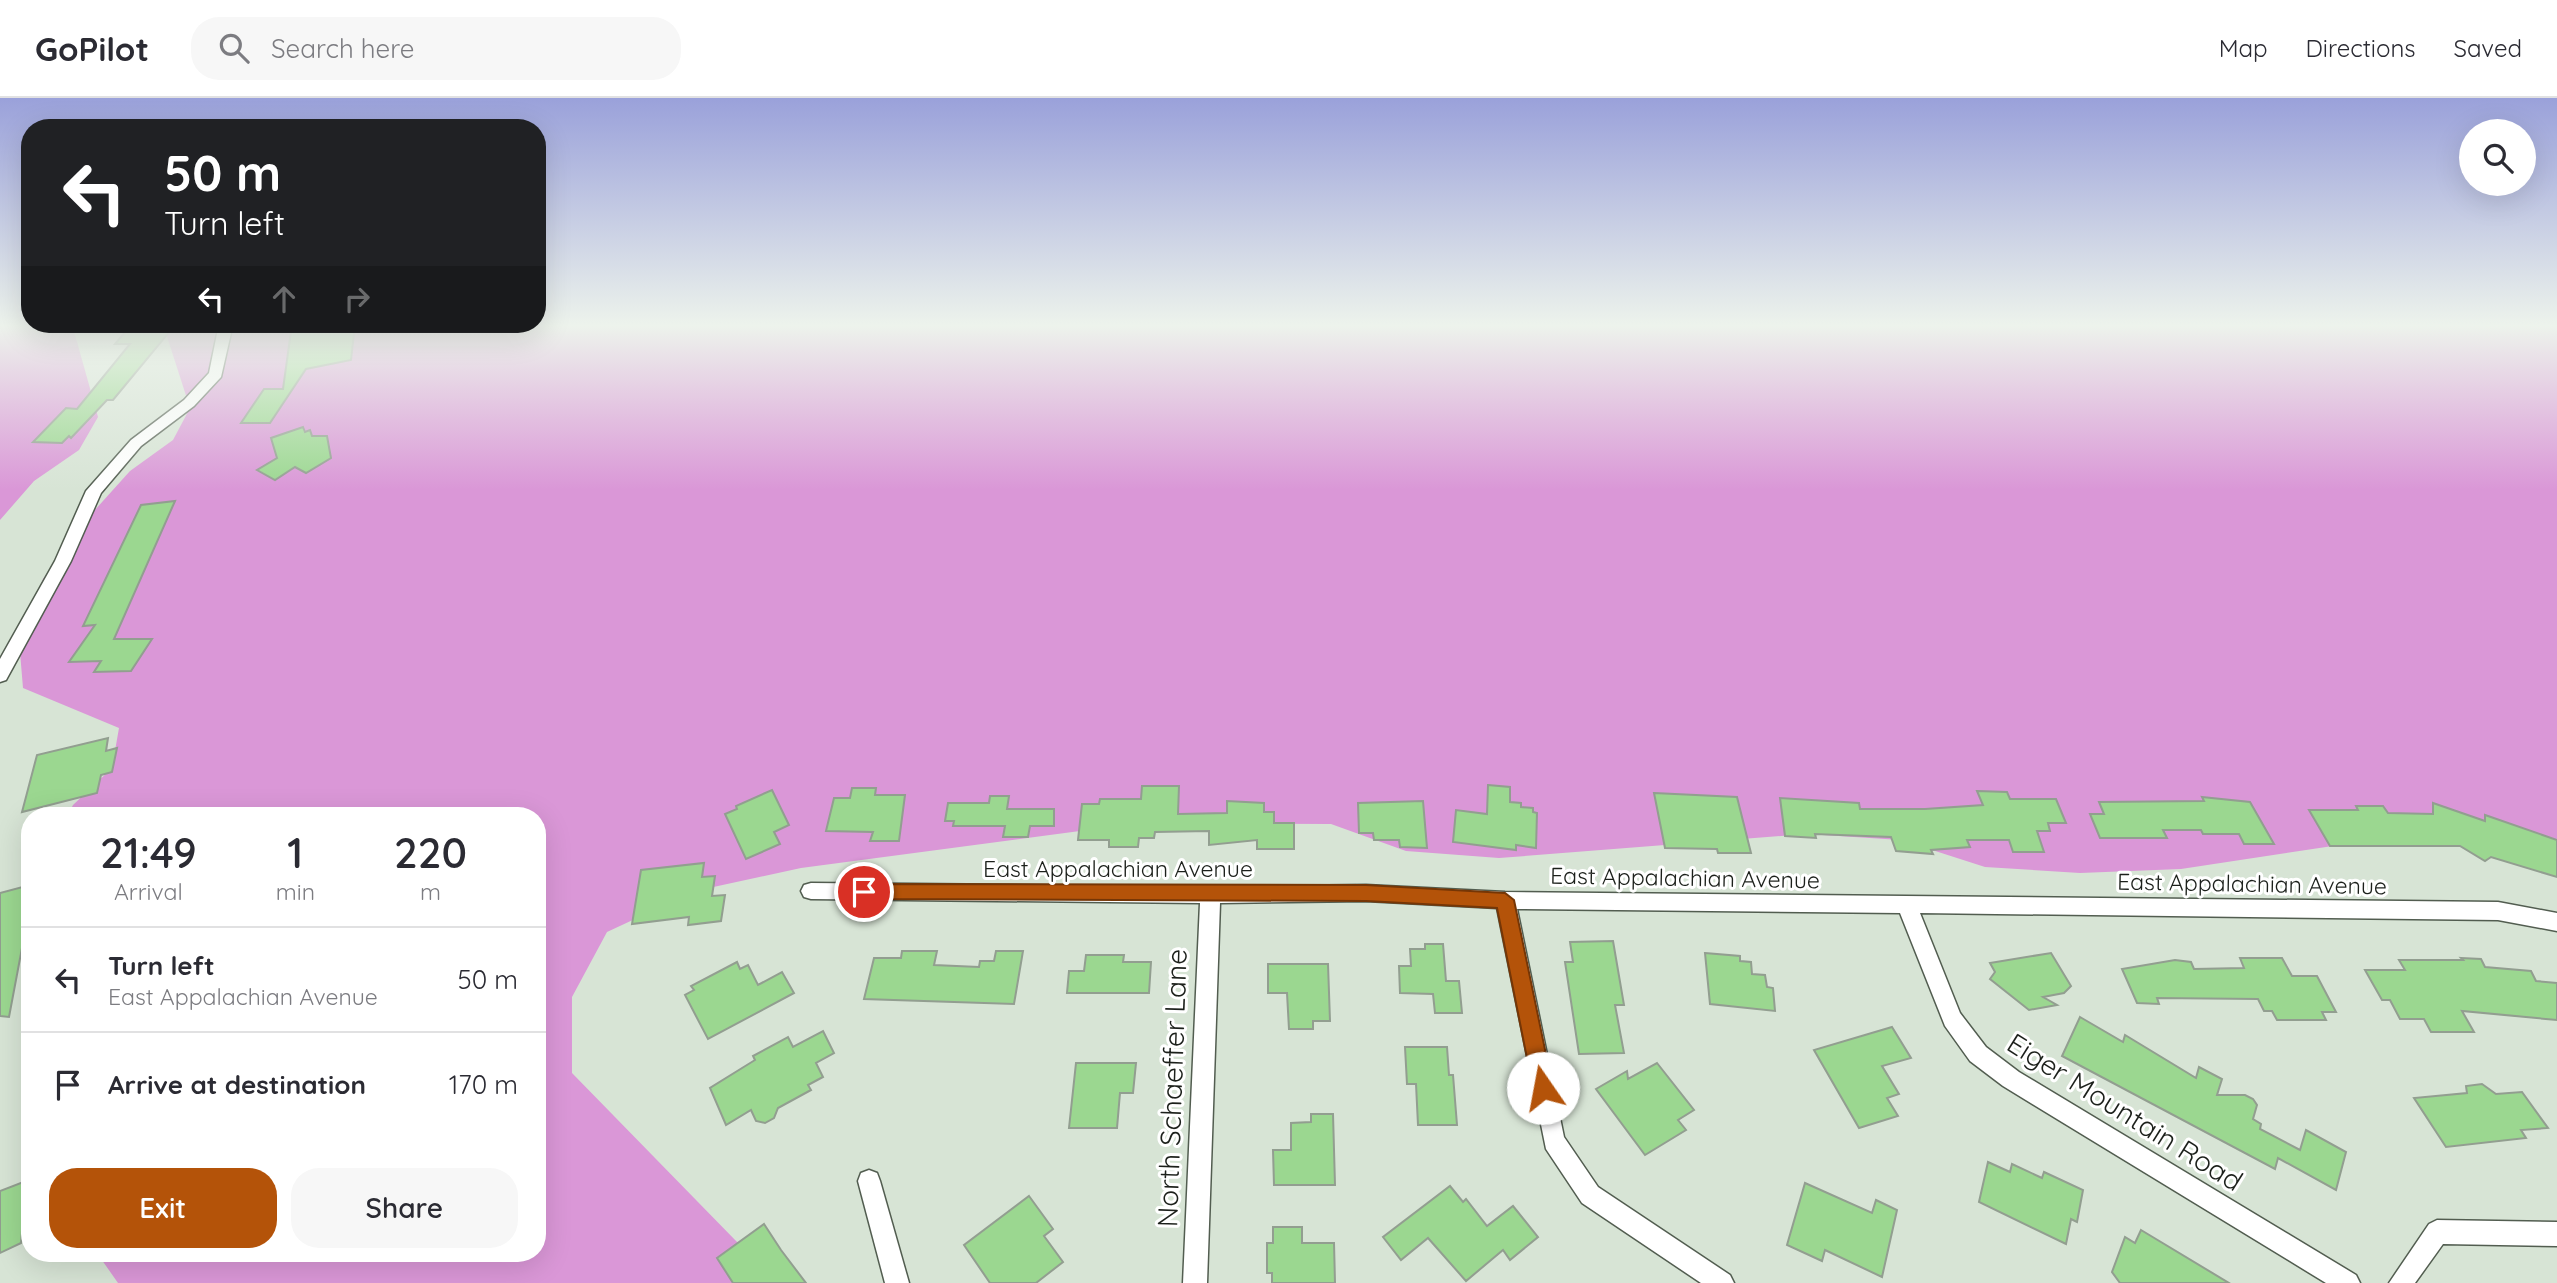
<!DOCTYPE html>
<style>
:root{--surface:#fff;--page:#f7f7f7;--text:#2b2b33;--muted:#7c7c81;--line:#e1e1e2;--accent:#b45309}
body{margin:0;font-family:Quicksand,sans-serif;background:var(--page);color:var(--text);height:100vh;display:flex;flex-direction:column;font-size:26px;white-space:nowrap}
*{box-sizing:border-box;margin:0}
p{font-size:23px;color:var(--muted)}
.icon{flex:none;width:38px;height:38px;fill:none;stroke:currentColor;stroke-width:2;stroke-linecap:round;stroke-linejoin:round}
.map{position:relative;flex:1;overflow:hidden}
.drawer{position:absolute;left:21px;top:709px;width:525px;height:455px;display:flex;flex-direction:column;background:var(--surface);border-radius:28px;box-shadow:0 7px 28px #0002}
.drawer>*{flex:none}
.guide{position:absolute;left:21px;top:21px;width:525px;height:214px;border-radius:28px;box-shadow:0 7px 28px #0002;background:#202124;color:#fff;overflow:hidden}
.fabs{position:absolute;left:2459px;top:21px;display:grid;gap:14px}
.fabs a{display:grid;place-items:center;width:77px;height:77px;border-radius:50%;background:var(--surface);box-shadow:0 7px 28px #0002;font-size:35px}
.pin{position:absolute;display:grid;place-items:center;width:60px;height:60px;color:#fff;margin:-30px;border:4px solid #fff;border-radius:50%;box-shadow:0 2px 7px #0007}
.me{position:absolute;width:77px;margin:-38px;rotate:348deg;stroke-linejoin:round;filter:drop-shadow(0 0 5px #0008)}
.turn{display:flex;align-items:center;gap:24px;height:147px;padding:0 28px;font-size:32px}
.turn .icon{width:91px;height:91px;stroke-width:2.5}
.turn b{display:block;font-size:49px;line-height:60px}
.lanes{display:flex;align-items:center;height:66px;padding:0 28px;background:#0003;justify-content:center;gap:35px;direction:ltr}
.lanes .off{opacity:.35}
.eta{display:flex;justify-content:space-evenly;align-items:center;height:119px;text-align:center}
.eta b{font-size:42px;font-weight:600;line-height:49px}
.primary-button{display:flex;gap:14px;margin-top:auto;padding:14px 28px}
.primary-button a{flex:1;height:80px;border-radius:28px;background:var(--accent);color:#fff;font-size:28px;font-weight:600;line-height:80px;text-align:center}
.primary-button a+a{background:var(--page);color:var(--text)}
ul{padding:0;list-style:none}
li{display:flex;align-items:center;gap:21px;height:105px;padding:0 28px;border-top:2px solid var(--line)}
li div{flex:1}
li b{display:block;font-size:26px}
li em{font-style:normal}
header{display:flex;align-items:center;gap:42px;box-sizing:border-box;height:98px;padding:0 35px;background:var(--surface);border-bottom:2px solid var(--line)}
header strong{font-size:33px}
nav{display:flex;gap:38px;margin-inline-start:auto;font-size:24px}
.search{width:490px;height:63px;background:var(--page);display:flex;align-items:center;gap:18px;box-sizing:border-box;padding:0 24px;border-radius:28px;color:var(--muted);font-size:26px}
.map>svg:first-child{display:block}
.forest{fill:#da97d7}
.building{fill:#9bd790;stroke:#929e90;stroke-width:2}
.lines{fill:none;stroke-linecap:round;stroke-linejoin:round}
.street-casing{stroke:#525d50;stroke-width:3}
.street{fill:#fff;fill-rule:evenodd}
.route{fill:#b45309;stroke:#753606;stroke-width:2}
.labels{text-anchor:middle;stroke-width:6;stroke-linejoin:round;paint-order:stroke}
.street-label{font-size:23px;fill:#1c201b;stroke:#fff}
.near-street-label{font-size:28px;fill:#1c201b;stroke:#fff}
</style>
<header>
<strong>GoPilot</strong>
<div class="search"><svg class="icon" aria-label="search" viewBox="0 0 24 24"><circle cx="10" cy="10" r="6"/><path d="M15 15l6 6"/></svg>Search here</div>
<nav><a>Map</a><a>Directions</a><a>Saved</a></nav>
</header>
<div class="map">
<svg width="2557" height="1185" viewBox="0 0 2557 1185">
<rect width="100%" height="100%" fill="#d7e4d5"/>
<g class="forest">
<path d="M 0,226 L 72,226 L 98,319 L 79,352 L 34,383 L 0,422 Z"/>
<path d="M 163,226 L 2557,226 L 2557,742 L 2386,740 L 2181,771 L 2080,775 L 1985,769 L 1901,742 L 1807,736 L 1499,760 L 1406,753 L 1331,726 L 1140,725 L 801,770 L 695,793 L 607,834 L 572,899 L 572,975 L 738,1145 L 745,1185 L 118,1185 L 97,1155 L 537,1155 L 537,718 L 68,717 L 73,707 L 112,670 L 119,630 L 23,590 L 19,542 L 43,481 L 85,423 L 130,373 L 173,342 L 190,310 Z"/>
</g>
<g class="building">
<path d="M 132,226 L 159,226 L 155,231 L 171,232 L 113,302 L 107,302 L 71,340 L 69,338 L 62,345 L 33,344 L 66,310 L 77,311 L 130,246 L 115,246 Z"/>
<path d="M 292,226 L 355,226 L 351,262 L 306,271 L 270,325 L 241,325 L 264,291 L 283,291 Z"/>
<path d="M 303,329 L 305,334 L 310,332 L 312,338 L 327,338 L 331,360 L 306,375 L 295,369 L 275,382 L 257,372 L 277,360 L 271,340 Z"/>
<path d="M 175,403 L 114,541 L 152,541 L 131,573 L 94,574 L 101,563 L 69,564 L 95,527 L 83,528 L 141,407 Z"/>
<path d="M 108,640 L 106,653 L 117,650 L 112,674 L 101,677 L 97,695 L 22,714 L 37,657 Z"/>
<path d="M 1488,687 L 1510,689 L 1510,704 L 1521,705 L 1521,709 L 1533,710 L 1533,714 L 1537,715 L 1536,750 L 1516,747 L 1516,752 L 1453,744 L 1456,712 L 1487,716 Z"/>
<path d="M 1142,688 L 1179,688 L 1178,716 L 1227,715 L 1227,703 L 1264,705 L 1264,714 L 1274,714 L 1274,725 L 1294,725 L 1294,751 L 1257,751 L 1257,742 L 1209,747 L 1209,733 L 1155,734 L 1154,740 L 1139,740 L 1138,749 L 1109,749 L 1109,742 L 1078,742 L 1082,706 L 1099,706 L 1100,701 L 1141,701 Z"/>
<path d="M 852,690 L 876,690 L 875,697 L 905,697 L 899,743 L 870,743 L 873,734 L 826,733 L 834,700 L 850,700 Z"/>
<path d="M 772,692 L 789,727 L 774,734 L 780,746 L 746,761 L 725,716 L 737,711 L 736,708 Z"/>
<path d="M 1977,693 L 2007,694 L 2010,701 L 2056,701 L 2066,725 L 2048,725 L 2050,733 L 2037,733 L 2044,754 L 2013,754 L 2009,742 L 1967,742 L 1970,749 L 1931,752 L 1933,756 L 1896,753 L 1891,739 L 1815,736 L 1816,740 L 1785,738 L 1780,700 L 1859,705 L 1860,711 L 1925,711 L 1983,707 Z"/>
<path d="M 1654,695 L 1737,699 L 1751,755 L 1718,755 L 1717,751 L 1665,750 Z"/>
<path d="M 990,698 L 1009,698 L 1007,711 L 1054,711 L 1054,728 L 1030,728 L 1028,739 L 1003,739 L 1005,728 L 953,728 L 954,723 L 945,723 L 948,705 L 989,705 Z"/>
<path d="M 2202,699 L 2250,704 L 2274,746 L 2244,746 L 2239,736 L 2203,736 L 2201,732 L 2163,732 L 2167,740 L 2100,740 L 2090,716 L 2104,716 L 2099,704 L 2204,703 Z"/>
<path d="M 1423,703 L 1427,750 L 1400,749 L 1399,742 L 1374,742 L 1373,735 L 1359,735 L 1358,705 Z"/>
<path d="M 2433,705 L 2485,723 L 2485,717 L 2557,742 L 2557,779 L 2491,759 L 2485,763 L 2460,748 L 2330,748 L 2309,712 L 2358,712 L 2356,708 L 2383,708 L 2388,715 L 2433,716 Z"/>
<path d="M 704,765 L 702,779 L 715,778 L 712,798 L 725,797 L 721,823 L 688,827 L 689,819 L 632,826 L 641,772 Z"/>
<path d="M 30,787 L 30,836 L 27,848 L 22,850 L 9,919 L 0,918 L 0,795 Z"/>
<path d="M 1613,843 L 1624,907 L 1615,907 L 1624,955 L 1579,956 L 1565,864 L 1573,864 L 1570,844 Z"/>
<path d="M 1425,846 L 1443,846 L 1446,883 L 1459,883 L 1462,915 L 1435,915 L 1433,896 L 1400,895 L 1399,868 L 1411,868 L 1410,851 L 1425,851 Z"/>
<path d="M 902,853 L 937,853 L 934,867 L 979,869 L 980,863 L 994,863 L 996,853 L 1023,853 L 1014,906 L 864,901 L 874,860 L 901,860 Z"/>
<path d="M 1705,855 L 1740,858 L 1740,863 L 1751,864 L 1752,876 L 1765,877 L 1767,889 L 1773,890 L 1775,913 L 1710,906 Z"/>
<path d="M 2051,855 L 2071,888 L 2064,895 L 2043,899 L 2057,907 L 2029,912 L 1990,881 L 1995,874 L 1990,865 Z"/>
<path d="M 1086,857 L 1124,857 L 1123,864 L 1151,864 L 1149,895 L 1067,895 L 1069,873 L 1084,873 Z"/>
<path d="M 2240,860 L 2282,860 L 2292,878 L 2317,878 L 2336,914 L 2322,914 L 2326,922 L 2277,922 L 2272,913 L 2264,913 L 2258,901 L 2157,900 L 2159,906 L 2137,905 L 2122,871 L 2175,862 L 2191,864 L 2194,871 L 2244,870 Z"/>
<path d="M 2461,860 L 2481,861 L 2485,869 L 2531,873 L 2536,883 L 2557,885 L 2557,922 L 2462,913 L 2474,934 L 2431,934 L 2424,921 L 2400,921 L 2390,902 L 2382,902 L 2365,872 L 2405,872 L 2399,862 L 2463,862 Z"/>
<path d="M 737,864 L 740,871 L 748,867 L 758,887 L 782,874 L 794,895 L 708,941 L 685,897 L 694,892 L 691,888 Z"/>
<path d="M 1268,866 L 1328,866 L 1330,923 L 1313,923 L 1313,931 L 1289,931 L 1287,895 L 1268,895 Z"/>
<path d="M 2080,919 L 2123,944 L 2125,937 L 2196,980 L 2199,969 L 2222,981 L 2217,997 L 2245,997 L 2253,1001 L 2257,1007 L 2253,1021 L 2261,1026 L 2260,1031 L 2300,1052 L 2306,1032 L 2346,1054 L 2336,1092 L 2278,1060 L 2275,1071 L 2062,958 Z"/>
<path d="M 1892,929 L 1911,960 L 1882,968 L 1899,996 L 1887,1000 L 1898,1018 L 1859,1030 L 1814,952 Z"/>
<path d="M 823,933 L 834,955 L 816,965 L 823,979 L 808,987 L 811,992 L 778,1010 L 774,1020 L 765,1025 L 756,1023 L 751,1012 L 726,1027 L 710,990 L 755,962 L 753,958 L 788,939 L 793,949 Z"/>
<path d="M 1405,949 L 1447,949 L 1449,977 L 1453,977 L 1457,1027 L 1418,1027 L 1416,986 L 1407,986 Z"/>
<path d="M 1076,965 L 1136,965 L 1133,995 L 1120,995 L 1117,1030 L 1069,1030 Z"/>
<path d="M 1657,965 L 1694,1012 L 1678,1022 L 1686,1032 L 1645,1057 L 1596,991 L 1627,973 L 1628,981 Z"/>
<path d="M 2482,986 L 2496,996 L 2522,994 L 2548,1030 L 2521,1032 L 2526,1040 L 2446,1049 L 2414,1000 L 2467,995 L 2466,988 Z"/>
<path d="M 1311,1016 L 1333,1016 L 1335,1087 L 1274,1087 L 1273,1052 L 1291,1052 L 1291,1025 L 1311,1024 Z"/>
<path d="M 1988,1064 L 2010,1074 L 2012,1066 L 2042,1080 L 2044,1074 L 2083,1092 L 2077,1124 L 2071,1121 L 2066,1146 L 1979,1104 Z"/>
<path d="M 26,1083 L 21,1145 L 0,1155 L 0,1093 Z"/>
<path d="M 1805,1085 L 1872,1115 L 1876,1102 L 1897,1112 L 1882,1179 L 1825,1152 L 1822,1163 L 1787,1147 Z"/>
<path d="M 1450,1088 L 1463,1104 L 1466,1101 L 1487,1128 L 1513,1108 L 1538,1139 L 1510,1162 L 1503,1152 L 1466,1183 L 1428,1140 L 1401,1162 L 1383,1139 Z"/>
<path d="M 1029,1098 L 1053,1131 L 1044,1138 L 1063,1164 L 1036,1185 L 990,1185 L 964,1147 Z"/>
<path d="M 764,1126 L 781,1152 L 806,1185 L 733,1185 L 717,1160 Z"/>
<path d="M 1273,1129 L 1302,1129 L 1302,1145 L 1334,1145 L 1335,1185 L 1272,1185 L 1272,1175 L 1267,1175 L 1267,1145 L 1273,1145 Z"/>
<path d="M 2141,1132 L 2229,1185 L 2120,1185 L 2112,1174 L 2125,1139 L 2135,1145 Z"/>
</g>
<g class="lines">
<defs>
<g id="street">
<path d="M 219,226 L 233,226 L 221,279 L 194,308 L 141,348 L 101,395 L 71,463 L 6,582 L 0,584 L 0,561 L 55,463 L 86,393 L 131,342 L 184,302 L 209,275 Z"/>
<path d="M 811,785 L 1210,789 L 1366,787 L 1505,794 L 2498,804 L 2557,815 L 2557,833 L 2498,822 L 1920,815 L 1960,915 L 1986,949 L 2019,974 L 2356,1177 L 2360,1185 L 2326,1185 L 2003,988 L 1970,963 L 1945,928 L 1900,815 L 1517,811 L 1564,1039 L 1598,1089 L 1730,1177 L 1734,1185 L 1701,1185 L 1582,1105 L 1546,1051 L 1497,810 L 1366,803 L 1220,805 L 1207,1185 L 1183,1185 L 1200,805 L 811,801 L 804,799 L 801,793 L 804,787 Z"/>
<path d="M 869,1072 L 877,1075 L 880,1083 L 909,1185 L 885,1185 L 858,1083 L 861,1075 Z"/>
<path d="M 2437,1122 L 2557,1124 L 2557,1148 L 2443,1146 L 2415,1185 L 2389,1185 L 2429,1126 Z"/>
</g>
</defs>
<use href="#street" class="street-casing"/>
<use href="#street" class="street"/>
</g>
<linearGradient id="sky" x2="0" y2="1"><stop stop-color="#9aa1da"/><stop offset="0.58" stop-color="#edf3ec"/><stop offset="1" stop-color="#edf3ec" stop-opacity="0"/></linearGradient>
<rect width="2557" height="392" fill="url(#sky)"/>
<path class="route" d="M 864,786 L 1366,787 L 1505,795 L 1514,802 L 1553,990 L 1550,996 L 1543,999 L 1536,996 L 1533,990 L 1497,810 L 1366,803 L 864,801 L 855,794 Z"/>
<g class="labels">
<g class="street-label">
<text x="1118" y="779">East Appalachian Avenue</text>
<text transform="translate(1685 780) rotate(1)" y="8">East Appalachian Avenue</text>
<text transform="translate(2252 786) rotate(1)" y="8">East Appalachian Avenue</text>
</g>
<g class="near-street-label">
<text transform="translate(1172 990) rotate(-88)" y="10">North Schaeffer Lane</text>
<text transform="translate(2125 1014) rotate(32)" y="10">Eiger Mountain Road</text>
</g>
</g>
</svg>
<div class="fabs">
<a><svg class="icon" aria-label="search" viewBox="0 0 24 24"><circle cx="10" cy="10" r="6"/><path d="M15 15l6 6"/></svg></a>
</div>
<div class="pin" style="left:864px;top:794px;background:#d93025"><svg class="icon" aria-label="arrive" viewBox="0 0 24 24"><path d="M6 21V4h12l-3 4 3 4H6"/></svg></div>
<svg class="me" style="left:1543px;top:990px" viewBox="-20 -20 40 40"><circle r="19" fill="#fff"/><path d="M0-13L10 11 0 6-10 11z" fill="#b45309"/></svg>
<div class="guide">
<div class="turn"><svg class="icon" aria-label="left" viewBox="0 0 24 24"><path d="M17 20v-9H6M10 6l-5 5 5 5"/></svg><div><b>50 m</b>Turn left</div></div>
<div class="lanes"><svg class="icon" aria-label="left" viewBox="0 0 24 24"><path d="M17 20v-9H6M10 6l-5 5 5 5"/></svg><svg class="icon off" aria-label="ahead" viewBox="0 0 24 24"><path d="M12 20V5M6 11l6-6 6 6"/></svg><svg class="icon off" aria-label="right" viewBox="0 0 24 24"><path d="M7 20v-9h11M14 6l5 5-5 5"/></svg></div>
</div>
<section class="drawer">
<div class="eta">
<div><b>21:49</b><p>Arrival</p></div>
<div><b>1</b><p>min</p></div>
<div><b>220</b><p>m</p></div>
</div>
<ul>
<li><svg class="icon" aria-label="left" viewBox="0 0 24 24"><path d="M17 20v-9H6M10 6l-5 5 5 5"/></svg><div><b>Turn left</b><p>East Appalachian Avenue</p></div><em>50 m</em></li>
<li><svg class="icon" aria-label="arrive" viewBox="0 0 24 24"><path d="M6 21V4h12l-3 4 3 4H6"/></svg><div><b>Arrive at destination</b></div><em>170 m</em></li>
</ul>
<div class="primary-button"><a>Exit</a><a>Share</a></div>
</section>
</div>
